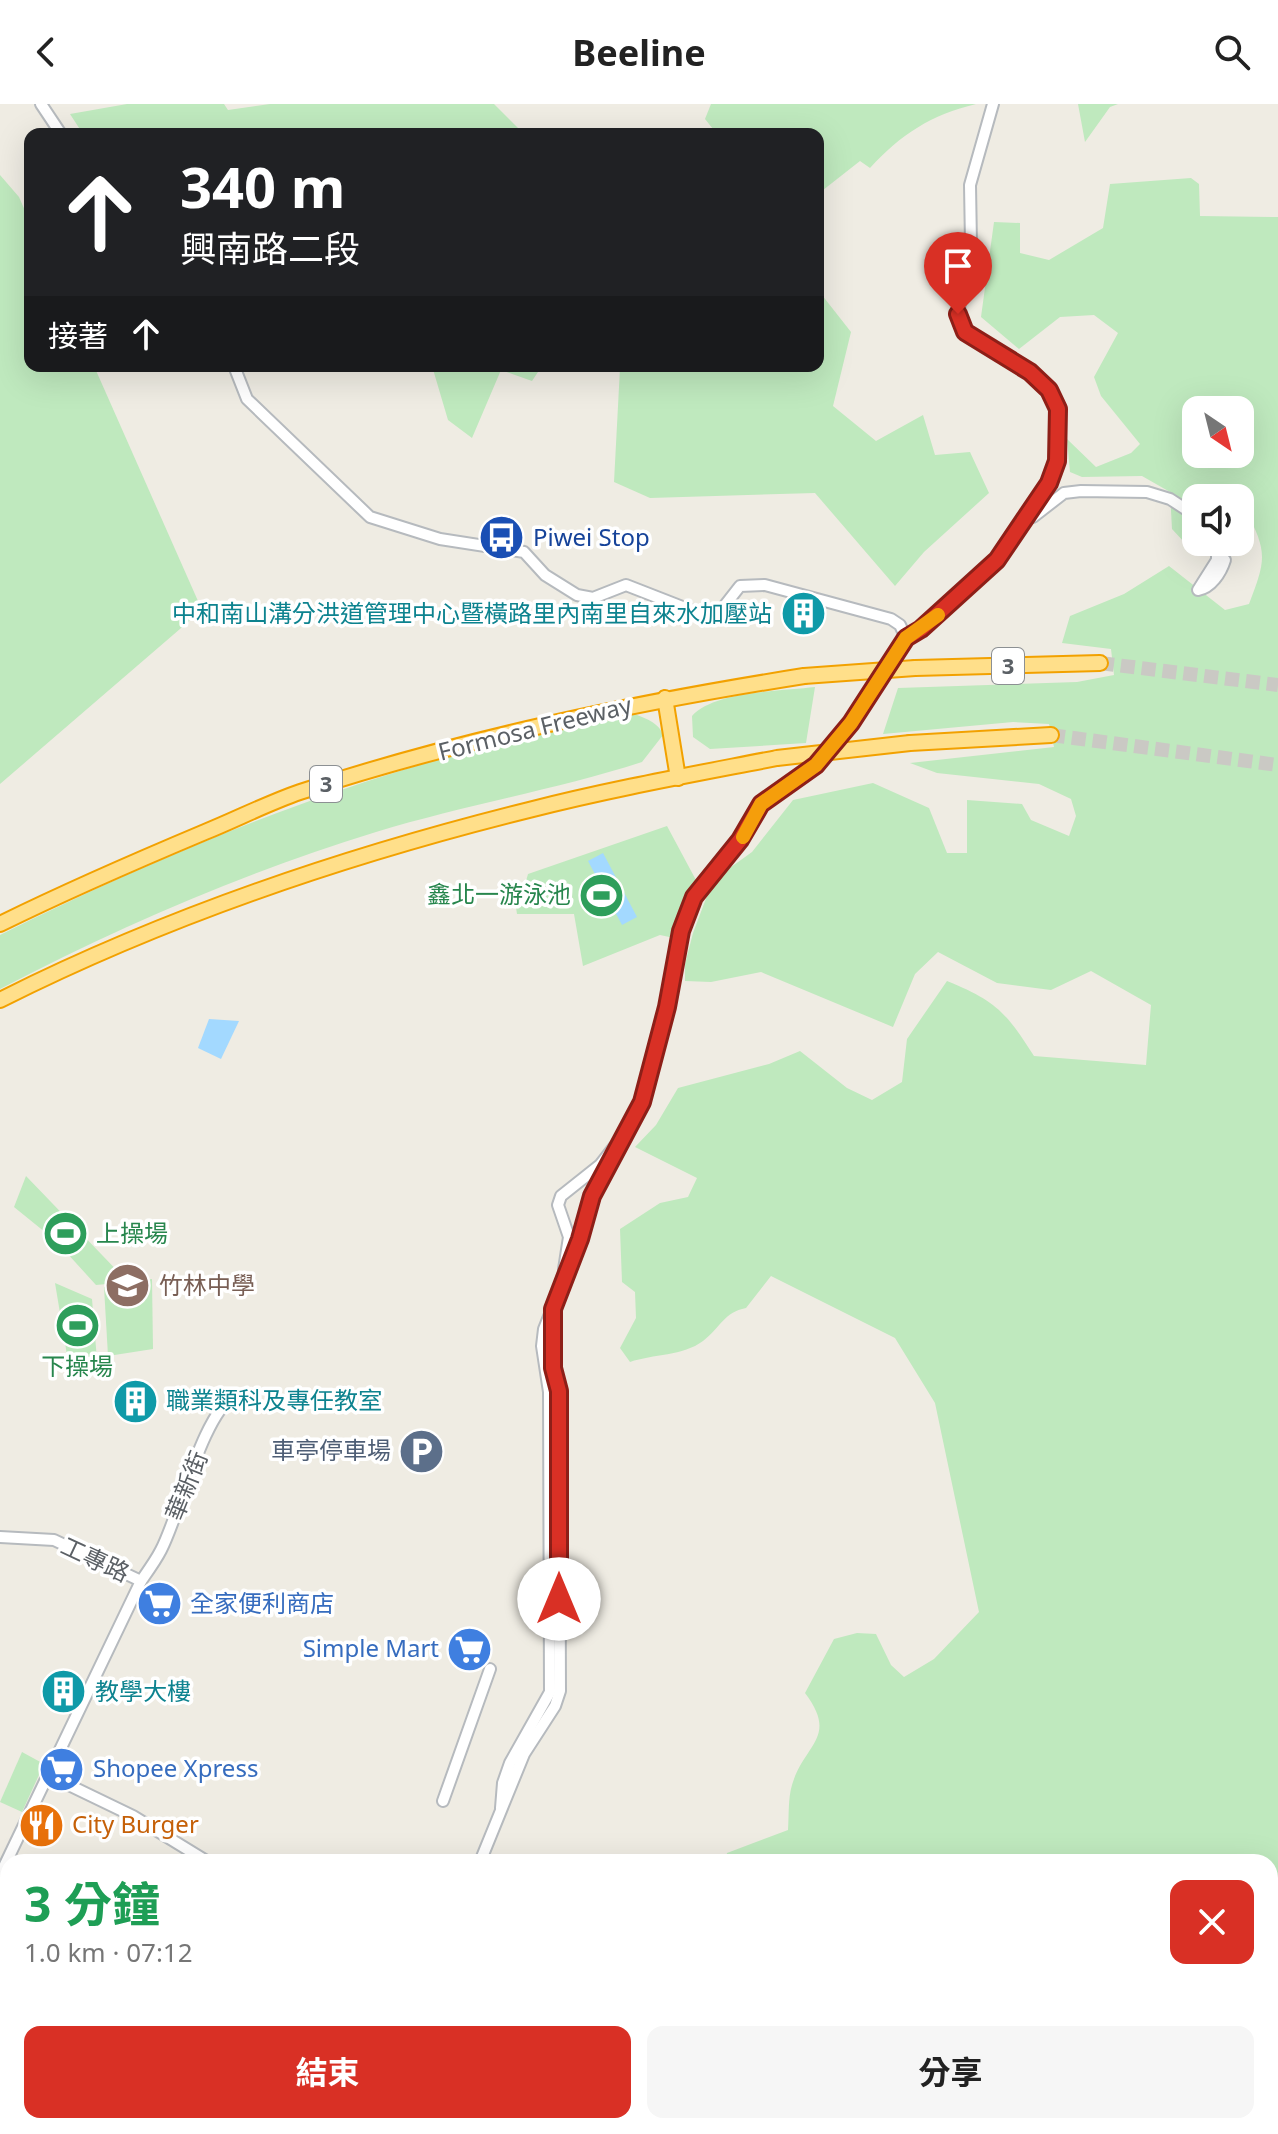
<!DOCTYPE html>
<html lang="zh-TW">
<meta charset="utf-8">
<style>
:root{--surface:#fff;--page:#f6f6f6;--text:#222;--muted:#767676;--accent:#d93025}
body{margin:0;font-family:"Noto Sans","Noto Sans TC",sans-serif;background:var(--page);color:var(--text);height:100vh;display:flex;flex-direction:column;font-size:30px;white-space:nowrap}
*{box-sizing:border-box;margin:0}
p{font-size:26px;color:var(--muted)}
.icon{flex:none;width:44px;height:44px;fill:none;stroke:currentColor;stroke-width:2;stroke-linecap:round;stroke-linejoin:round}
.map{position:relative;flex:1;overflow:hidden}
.sheet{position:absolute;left:0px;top:1750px;width:1278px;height:280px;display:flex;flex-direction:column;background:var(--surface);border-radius:24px 24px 0 0;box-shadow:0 8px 32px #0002}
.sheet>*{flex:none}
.top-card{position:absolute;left:24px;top:24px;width:800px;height:244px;border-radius:16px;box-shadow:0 8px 32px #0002;background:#202124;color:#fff;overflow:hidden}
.needle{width:52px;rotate:145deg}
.tools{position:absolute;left:1182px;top:292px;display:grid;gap:16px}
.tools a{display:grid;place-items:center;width:72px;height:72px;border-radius:16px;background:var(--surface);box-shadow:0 8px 32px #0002;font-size:40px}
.pin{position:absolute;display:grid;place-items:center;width:68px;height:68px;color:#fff;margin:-82px -34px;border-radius:50% 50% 50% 0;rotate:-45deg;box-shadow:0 0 8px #0007}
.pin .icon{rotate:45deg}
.me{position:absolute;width:88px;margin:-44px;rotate:0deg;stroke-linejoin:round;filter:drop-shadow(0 0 6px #0008)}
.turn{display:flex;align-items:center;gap:28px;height:168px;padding:0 24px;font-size:36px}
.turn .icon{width:104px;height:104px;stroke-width:2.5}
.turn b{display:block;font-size:56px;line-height:68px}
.then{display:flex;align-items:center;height:76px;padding:0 24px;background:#0003;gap:16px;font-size:30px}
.round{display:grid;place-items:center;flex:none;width:84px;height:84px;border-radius:16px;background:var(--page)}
.overview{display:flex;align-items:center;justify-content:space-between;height:136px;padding:0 24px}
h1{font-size:48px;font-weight:700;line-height:60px;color:#1e9e55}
.primary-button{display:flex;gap:16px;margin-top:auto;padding:16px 24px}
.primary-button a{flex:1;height:92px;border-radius:16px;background:var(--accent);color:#fff;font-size:32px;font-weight:700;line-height:92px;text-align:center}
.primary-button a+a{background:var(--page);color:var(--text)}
header{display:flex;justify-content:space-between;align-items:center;height:104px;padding:0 24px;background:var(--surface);font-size:36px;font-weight:700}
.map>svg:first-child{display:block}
.green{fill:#bfe9be;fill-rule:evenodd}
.water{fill:#a3d9ff}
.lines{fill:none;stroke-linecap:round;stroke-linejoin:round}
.highway-tunnel{stroke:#cac9c4;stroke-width:14;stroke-dasharray:14 7;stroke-linecap:butt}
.minor-casing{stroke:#b6babe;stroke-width:14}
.highway-casing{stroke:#f2a100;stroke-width:18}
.minor{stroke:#fff;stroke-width:10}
.highway{stroke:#ffdf8a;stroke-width:14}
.highway-bridge-casing{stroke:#f2a100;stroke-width:18;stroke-linecap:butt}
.highway-bridge{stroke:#ffdf8a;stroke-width:14}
.route-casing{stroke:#8d1f18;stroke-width:20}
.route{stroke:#d93025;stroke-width:14}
.slow{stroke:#f59e0b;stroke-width:14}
.labels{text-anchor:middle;stroke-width:7;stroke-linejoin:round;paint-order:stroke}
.shield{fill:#fff;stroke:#8c9093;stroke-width:2}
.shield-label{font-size:22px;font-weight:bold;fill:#5b6065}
.transit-label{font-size:24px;fill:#164399;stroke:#fff;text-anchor:start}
.culture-label{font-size:24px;fill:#0d838f;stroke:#fff;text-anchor:start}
.street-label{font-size:24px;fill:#5b6065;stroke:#fff}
.leisure-label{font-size:24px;fill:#27864d;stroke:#fff;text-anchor:end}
.education-label{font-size:24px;fill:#785e54;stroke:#fff;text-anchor:start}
.service-label{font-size:24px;fill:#4e5e75;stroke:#fff;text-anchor:end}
.shop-label{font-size:24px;fill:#366cbe;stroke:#fff;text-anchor:start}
.food-label{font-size:24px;fill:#c56008;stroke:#fff;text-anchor:start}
</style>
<header><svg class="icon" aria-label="back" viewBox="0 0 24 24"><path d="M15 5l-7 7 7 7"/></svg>Beeline<svg class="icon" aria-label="search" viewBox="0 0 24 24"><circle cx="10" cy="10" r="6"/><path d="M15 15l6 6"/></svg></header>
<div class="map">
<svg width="1278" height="2030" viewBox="0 0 1278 2030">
<rect width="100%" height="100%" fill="#efece3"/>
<g class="green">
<path d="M 127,0 L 224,0 L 228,6 L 270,0 L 494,0 L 524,30 L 183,30 L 173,24 L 167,30 L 83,30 L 70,10 Z"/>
<path d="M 711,0 L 976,0 C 931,11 901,30 870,64 L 860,57 L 818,90 L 818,30 L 717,30 L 705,15 Z"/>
<path d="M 1078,0 L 1118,0 L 1110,3 L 1085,38 Z"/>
<path d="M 0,71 L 19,93 L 30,118 L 30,262 L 94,262 L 202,506 L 0,680 Z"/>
<path d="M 1191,74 L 1199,80 L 1200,112 L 1278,113 L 1278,1913 L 1270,1910 L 1270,1758 L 725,1758 L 727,1749 L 788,1726 C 789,1712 788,1694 792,1681 C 804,1640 839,1634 805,1589 L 834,1535 L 857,1529 L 876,1530 L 891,1561 L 904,1573 L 934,1555 L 979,1508 L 935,1299 L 895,1234 L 771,1172 L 746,1204 C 724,1208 720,1224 703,1237 C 683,1252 653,1250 630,1258 L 620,1244 L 636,1214 L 635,1188 L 622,1178 L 620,1125 L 660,1099 L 688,1093 L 697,1074 L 635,1043 L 656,1021 L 678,984 L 769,960 L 800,947 L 847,984 L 872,996 L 902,978 L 907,935 L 947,877 C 996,897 1006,908 1034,952 L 1146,961 L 1151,901 L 1091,867 L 1051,886 L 997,879 L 938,848 L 915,870 L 893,923 L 761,868 L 711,878 L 685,877 L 685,860 L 693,829 L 713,776 L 752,748 L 793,696 L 873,679 L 929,704 L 947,749 L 967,749 L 967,696 L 1022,700 L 1031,716 L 1069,732 L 1076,712 L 1071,695 L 1039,680 L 937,669 L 910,659 L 1054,643 L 1049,620 L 1013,618 L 883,630 L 898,584 L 1077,578 L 1114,571 L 1111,545 L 1062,539 L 1070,512 L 1124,490 L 1169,462 L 1225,506 L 1249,500 C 1266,456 1268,448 1245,405 L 1240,405 L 1240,394 L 1196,394 L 1196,438 L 1209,438 L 1197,452 L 1172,425 L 1170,388 L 1142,372 L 1082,373 L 1070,368 L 1067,335 L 1096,363 L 1131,349 L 1140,340 L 1101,292 L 1094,273 L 1118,229 L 1094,211 L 1060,213 L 1019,245 L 981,213 L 994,118 L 1020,119 L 1020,149 L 1049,156 L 1103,124 L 1110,80 ZM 1196,306 L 1240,306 L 1240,350 L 1196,350 Z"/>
<path d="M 818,186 L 851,228 L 833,302 L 876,337 L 923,311 L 935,351 L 970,348 L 989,389 L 924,448 L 895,482 L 815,389 L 650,394 L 614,378 L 620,264 L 818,262 Z"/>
<path d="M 432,262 L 542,262 L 532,277 L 501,266 L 472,334 L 448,316 Z"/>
<path d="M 815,583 L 806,639 L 710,645 L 693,633 L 692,612 C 714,587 782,587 815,583 Z"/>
<path d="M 632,609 C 644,614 659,618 663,631 L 642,658 C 555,686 464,701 376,728 C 246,768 121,822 0,885 L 0,831 C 169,747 346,674 530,632 C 564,624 597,614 632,609 Z"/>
<path d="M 667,722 L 697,778 L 685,798 L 674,834 L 660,831 L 583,862 L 574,810 L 517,810 L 513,784 L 524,784 L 528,770 Z"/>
<path d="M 26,1072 L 128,1178 L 96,1181 L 56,1137 L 14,1103 Z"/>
<path d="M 152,1175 L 153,1245 L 108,1252 L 104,1183 Z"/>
<path d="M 55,1179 L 92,1195 L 97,1256 L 68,1257 Z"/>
<path d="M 22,1648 L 44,1660 L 22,1708 L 0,1698 Z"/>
<path d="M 1027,2022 L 1186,2022 L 1191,2030 L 1023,2030 Z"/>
</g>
<g class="water">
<path d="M 603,749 L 637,813 L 622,821 L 588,757 Z"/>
<path d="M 209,915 L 239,917 L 221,955 L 198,944 Z"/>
</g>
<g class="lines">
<g class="highway-tunnel">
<path d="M 1100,559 L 1278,581"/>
<path d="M 1051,631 L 1278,661"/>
</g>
<defs>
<g id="minor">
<path d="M 41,0 L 61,30"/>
<path d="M 234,262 L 247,295 L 370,413 L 440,435 L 524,448 L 545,471 L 577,491 L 593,494 L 626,481 L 708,513 L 722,505 L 740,482 L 765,481 L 891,515 L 900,521 L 906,534"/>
<path d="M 1033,413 L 1064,389 L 1081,387 L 1147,388 L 1170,395 L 1196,412"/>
<path d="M 1217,438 L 1217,456 L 1198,486 C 1211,484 1221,469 1225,456"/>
<path d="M 564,1165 L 569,1133 L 558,1101 L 561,1092 L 600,1061 L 614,1043"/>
<path d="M 0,1433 L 54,1436 L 141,1477"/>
<path d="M 48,1671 L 133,1712 L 208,1758"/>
<path d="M 443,1697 L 490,1565"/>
<path d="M 501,1704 L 503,1679 L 510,1659 L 550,1588 L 549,1288 L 542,1242 L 544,1225 L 580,1135 L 592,1092 L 642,998 L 667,903 L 681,827 L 694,793 L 740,736 L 761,700 L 816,661 L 851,619 L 906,534 L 921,525 L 997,456 L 1049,379 L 1057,357 L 1058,305 L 1049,286 L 1030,268 L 965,228 L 958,210 L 971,140 L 970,81 L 993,0"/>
<path d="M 480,1758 L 524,1650 L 555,1602 L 560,1587 L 559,1287 L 553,1264 L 552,1215"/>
<path d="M 0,1771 L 141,1477 C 148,1467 156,1456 161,1446 C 180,1410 202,1310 236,1290"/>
<path d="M 0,1794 L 8,1798"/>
<path d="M 385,2030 L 388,2022"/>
</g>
<g id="highway">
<path d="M 915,564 L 1100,559"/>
<path d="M 665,594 L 678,674"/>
<path d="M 910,639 L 1051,631"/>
<path d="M 0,820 C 67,787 136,757 205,728 C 237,715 268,699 300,688 C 465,634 633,599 804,572"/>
<path d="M 0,896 C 167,812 348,751 529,706 C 611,685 695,670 777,654"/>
</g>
</defs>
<use href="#minor" class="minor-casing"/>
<use href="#highway" class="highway-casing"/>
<use href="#minor" class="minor"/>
<use href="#highway" class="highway"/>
<defs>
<g id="highway-bridge">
<path d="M 804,572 L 915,564"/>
<path d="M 777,654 L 910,639"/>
</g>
</defs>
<use href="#highway-bridge" class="highway-bridge-casing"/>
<use href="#highway-bridge" class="highway-bridge"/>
</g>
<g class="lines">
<defs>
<path id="route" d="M 559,1495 L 559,1287 L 553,1264 L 553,1205 L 580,1135 L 592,1092 L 642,998 L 667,903 L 681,827 L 694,793 L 740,736 L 761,700 L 816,661 L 851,619 L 906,534 L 921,525 L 997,456 L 1049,379 L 1057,357 L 1058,305 L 1049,286 L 1030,268 L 965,228 L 958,210"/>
</defs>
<use href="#route" class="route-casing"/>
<use href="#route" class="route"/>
<path class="slow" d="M 743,733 L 761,700 L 816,661 L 851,619 L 906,534 L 938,511"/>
</g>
<defs>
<symbol id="bus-disc" viewBox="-11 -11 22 22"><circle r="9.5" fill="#1a4fb4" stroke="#fff"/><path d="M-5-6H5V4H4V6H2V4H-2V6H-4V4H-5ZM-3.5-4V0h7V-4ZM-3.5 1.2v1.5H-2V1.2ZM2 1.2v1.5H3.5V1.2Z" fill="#fff"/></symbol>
<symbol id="building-disc" viewBox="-11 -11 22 22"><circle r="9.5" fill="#0f9aa8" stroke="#fff"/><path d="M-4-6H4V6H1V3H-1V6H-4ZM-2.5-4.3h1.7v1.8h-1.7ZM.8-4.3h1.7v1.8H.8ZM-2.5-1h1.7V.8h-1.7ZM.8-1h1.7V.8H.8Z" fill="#fff"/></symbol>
<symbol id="stadium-disc" viewBox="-11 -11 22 22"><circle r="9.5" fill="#2e9e5b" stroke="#fff"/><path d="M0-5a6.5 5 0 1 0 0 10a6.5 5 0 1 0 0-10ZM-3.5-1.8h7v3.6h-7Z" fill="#fff"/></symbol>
<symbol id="school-disc" viewBox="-11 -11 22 22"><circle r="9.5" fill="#8d6e63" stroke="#fff"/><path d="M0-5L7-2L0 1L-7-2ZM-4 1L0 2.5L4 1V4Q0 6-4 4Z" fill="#fff"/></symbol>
<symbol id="parking-disc" viewBox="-11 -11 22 22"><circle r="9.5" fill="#5c6f8a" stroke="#fff"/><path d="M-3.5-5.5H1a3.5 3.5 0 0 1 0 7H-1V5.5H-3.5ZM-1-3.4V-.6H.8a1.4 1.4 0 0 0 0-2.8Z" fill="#fff"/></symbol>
<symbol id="supermarket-disc" viewBox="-11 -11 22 22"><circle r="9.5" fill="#3f7fe0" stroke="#fff"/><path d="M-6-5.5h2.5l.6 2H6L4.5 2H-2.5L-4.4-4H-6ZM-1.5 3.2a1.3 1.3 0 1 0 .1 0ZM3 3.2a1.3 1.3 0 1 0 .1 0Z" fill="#fff"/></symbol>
<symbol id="restaurant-disc" viewBox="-11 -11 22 22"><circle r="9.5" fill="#e8710a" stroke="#fff"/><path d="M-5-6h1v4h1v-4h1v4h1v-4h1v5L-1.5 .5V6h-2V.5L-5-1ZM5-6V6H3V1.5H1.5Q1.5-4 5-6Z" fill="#fff"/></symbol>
</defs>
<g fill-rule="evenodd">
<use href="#bus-disc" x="476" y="408" width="51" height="51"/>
<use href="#building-disc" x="778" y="484" width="51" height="51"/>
<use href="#stadium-disc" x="576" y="766" width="51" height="51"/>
<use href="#stadium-disc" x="40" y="1104" width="51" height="51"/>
<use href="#school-disc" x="102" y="1156" width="51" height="51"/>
<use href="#stadium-disc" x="52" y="1196" width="51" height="51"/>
<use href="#building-disc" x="110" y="1272" width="51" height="51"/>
<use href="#parking-disc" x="396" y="1322" width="51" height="51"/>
<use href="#supermarket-disc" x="134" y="1474" width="51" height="51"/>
<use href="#supermarket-disc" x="444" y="1520" width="51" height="51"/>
<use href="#building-disc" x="38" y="1562" width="51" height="51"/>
<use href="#supermarket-disc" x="36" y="1640" width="51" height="51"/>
<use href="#restaurant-disc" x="16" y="1696" width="51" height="51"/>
</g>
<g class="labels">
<g class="shield">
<rect x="992" y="544" width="32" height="36" rx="6"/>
<rect x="310" y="662" width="32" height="36" rx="6"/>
</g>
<g class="shield-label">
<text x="1008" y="570">3</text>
<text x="326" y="688">3</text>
</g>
<g class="transit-label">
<text x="533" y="442">Piwei Stop</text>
</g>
<g class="culture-label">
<text x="772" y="518" text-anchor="end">中和南山溝分洪道管理中心暨橫路里內南里自來水加壓站</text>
<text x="166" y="1305">職業類科及專任教室</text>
<text x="95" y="1596">教學大樓</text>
</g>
<g class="street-label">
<text transform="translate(535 625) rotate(-14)" y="8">Formosa Freeway</text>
<text transform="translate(187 1382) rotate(-68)" y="8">華新街</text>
<text transform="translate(95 1456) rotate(25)" y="8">工專路</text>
</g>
<g class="leisure-label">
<text x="571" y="799">鑫北一游泳池</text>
<text x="96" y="1138" text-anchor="start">上操場</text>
<text x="77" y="1271" text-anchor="middle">下操場</text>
</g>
<g class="education-label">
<text x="159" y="1190">竹林中學</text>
</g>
<g class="service-label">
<text x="391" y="1355">車亭停車場</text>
</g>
<g class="shop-label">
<text x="190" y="1508">全家便利商店</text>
<text x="439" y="1553" text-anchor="end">Simple Mart</text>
<text x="93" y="1673">Shopee Xpress</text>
</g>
<g class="food-label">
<text x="72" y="1729">City Burger</text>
</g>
</g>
</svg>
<div class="tools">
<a><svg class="needle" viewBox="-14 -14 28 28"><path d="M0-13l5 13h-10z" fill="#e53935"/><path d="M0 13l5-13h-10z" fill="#767676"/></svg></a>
<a><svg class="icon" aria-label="sound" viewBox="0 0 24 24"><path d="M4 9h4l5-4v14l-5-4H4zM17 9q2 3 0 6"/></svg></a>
</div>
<div class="pin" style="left:958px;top:210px;background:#d93025"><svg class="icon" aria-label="arrive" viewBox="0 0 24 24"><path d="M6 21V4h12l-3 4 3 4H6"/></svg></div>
<svg class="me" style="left:559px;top:1495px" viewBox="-20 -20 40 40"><circle r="19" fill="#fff"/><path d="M0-13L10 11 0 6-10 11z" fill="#d93025"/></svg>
<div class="top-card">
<div class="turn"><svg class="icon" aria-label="ahead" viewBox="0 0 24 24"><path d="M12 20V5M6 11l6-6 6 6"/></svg><div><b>340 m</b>興南路二段</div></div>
<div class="then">接著<svg class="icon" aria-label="ahead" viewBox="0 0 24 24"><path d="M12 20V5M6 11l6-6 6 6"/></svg></div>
</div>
<section class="sheet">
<div class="overview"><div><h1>3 分鐘</h1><p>1.0 km · 07:12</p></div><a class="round" style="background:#d93025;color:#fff"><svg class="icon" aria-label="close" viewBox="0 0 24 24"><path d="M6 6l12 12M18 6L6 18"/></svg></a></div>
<div class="primary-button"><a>結束</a><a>分享</a></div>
</section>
</div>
